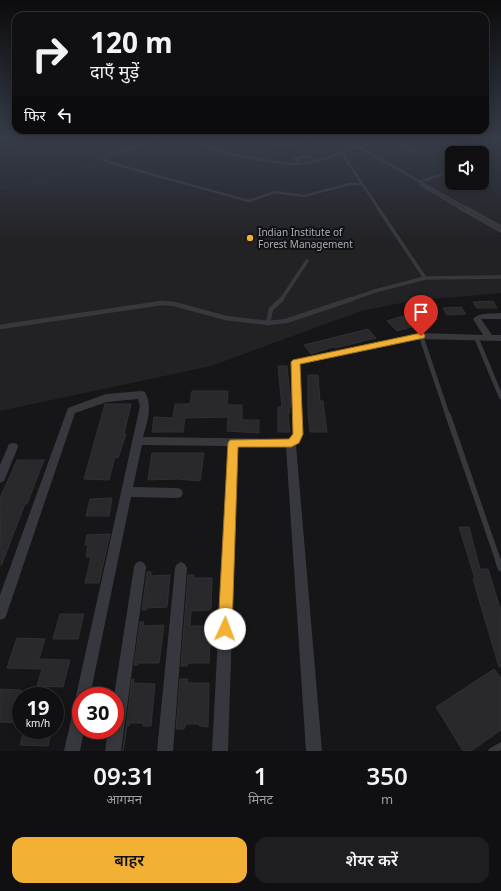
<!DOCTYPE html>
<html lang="hi">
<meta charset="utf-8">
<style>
:root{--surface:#101012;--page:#1e1e20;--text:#f1f3f6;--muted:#9c9d9f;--line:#303032;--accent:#f2b134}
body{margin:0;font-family:"Noto Sans","Noto Sans Devanagari",sans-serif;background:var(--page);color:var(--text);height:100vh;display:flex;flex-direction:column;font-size:15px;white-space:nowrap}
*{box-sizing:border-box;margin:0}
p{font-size:13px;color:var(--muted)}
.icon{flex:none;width:22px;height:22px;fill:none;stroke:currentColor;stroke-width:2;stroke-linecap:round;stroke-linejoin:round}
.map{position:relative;height:751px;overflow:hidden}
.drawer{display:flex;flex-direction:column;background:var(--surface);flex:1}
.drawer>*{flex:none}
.banner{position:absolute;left:12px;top:12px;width:477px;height:122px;border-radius:12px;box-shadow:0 2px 10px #0003,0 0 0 1px var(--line);background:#101012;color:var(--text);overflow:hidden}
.controls{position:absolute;left:445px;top:146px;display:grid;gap:8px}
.controls a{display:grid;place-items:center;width:44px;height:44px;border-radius:8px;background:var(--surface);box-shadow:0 2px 10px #0003,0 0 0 1px var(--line);font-size:20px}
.speed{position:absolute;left:12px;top:687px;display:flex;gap:8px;font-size:20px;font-weight:700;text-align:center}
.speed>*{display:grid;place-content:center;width:52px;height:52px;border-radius:50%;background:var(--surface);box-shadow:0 2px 10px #0003,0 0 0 1px var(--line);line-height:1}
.speed small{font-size:10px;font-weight:400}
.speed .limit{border:6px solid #d22;background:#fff;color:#111}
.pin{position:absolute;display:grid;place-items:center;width:34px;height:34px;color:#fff;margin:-41px -17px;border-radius:50% 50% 50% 0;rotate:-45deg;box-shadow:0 0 4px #0007}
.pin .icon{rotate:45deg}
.me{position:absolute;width:44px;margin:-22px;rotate:2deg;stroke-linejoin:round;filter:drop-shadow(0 0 3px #0008)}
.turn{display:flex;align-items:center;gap:14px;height:84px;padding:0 12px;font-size:18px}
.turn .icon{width:52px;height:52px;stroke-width:2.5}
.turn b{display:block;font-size:28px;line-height:34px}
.then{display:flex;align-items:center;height:38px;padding:0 12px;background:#0003;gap:8px;font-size:15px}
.eta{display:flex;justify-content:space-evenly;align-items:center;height:68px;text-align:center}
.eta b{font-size:24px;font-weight:600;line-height:28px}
.primary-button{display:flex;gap:8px;margin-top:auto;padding:8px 12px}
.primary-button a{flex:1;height:46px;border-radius:12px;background:var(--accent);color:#111;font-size:16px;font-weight:600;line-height:46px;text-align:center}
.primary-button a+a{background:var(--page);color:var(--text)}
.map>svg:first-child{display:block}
.built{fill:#222225;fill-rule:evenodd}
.building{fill:#29292c;stroke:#303034}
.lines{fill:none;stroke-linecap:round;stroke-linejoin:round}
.path{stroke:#3d3f44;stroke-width:1;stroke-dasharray:1 2;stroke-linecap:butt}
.service-far4{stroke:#37383d;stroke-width:2.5}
.service-far3{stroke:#37383d;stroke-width:3.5}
.service-far2{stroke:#37383d;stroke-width:4.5}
.service-far1{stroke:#37383d;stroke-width:5.5}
.service{stroke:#37383d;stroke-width:7}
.minor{fill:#37383d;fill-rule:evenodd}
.route{fill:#f2b134;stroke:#9d7322}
.poi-dot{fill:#f2b134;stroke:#111113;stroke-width:1.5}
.labels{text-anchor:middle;stroke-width:4;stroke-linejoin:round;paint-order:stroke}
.far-poi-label{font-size:10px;fill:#a8adb8;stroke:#111113;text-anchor:start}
</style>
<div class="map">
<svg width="501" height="751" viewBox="0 0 501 751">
<rect width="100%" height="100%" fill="#161618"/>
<path class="built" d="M 0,137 L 501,137 L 501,293 L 411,301 L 361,311 L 211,366 L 0,411 ZM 452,153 L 482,153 L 482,183 L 452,183 Z"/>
<g class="building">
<path d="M 261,137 L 307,137 L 307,139 L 302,140 L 305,142 L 278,147 Z"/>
<path d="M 493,301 L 497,308 L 477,308 L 473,302 Z"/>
<path d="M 461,307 L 466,314 L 447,315 L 443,308 Z"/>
<path d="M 429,311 L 438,319 L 397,331 L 387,321 L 403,316 L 406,319 Z"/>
<path d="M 368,329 L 376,338 L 335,348 L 333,347 L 311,354 L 304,345 Z"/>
<path d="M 278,366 L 287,366 L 291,404 L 291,407 L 289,407 L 290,413 L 288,413 L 290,432 L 278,432 L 278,407 L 282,407 Z"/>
<path d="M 308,375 L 318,375 L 320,401 L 323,401 L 327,432 L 310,432 L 308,412 Z"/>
<path d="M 192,391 L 228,391 L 227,405 L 242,405 L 242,420 L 259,420 L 259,433 L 227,431 L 228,417 L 185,418 L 183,432 L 152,432 L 154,417 L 173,418 L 175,404 L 190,404 Z"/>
<path d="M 105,404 L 131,404 L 124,434 L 126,434 L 118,458 L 115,457 L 109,480 L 84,479 Z"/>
<path d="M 152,453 L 204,453 L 200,481 L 178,479 L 148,480 Z"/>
<path d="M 17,460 L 44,460 L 27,504 L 25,504 L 1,566 L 0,498 Z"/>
<path d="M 112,498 L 109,516 L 86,516 L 90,499 Z"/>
<path d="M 459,527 L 469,527 L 480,569 L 488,569 L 501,611 L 501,666 L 499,667 L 473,579 L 475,579 Z"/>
<path d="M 110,534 L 99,583 L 85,583 L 91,557 L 86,557 L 88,545 L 85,545 L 87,535 Z"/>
<path d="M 147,572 L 151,572 L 151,576 L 170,575 L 167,607 L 147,608 L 146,610 L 142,610 Z"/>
<path d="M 188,575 L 194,575 L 193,578 L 212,578 L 211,610 L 191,611 L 190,626 L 211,626 L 209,663 L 188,663 L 187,666 L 181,666 Z"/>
<path d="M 60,614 L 84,614 L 78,639 L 53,639 Z"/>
<path d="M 140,622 L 144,622 L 143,626 L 164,625 L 159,663 L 138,663 L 138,665 L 134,665 Z"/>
<path d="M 17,638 L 45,639 L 39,659 L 70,660 L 63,687 L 37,686 L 42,669 L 7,668 Z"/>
<path d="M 494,669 L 501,678 L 501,730 L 471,751 L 463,751 L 436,707 Z"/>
<path d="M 132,679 L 134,679 L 133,683 L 155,684 L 151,726 L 143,726 L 143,723 L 130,723 L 129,726 L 127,726 L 123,751 Z"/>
<path d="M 180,679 L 188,679 L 187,683 L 209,683 L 208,727 L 199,726 L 199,724 L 186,724 L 184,729 L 176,729 Z"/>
<path d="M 0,689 L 21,690 L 21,723 L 0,722 Z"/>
<path d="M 24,730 L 52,730 L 48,746 L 20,745 Z"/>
</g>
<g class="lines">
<path class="path" d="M 0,189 L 15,185 L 42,182 L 56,175 L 90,167 L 100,162"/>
<g class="service-far4">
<path d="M 156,137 L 150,141 L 139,143 L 132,148 L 110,154 L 104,158 L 106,161 L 125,167 L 249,201 L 275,192 L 304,196 L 350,184 L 361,184"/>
<path d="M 184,137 C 215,154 255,159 290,164 C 313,165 335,155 356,148"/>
<path d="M 332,137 L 351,146 L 359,147 L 468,209"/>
<path d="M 386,137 L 408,149 L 421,153"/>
<path d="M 442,137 L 456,143 L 467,151 L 467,153"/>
<path d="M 341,152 L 379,209"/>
<path d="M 301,164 L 295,158 L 308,156 L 315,160"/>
<path d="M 419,182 L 452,171"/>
<path d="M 421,185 L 462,209"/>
</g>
<g class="service-far3">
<path d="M 378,208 L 425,278 L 501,277"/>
<path d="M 460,208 L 501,231"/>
<path d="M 467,208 L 501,227"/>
<path d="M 281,300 L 307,261"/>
<path d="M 349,300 L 375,291 L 425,278"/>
</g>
<g class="service-far2">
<path d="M 268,323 L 271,309 L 282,299"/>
<path d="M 0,327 L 161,303 L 174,304 L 226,318 L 268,323 L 286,321 L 352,299"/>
<path d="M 421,336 L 448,416"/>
<path d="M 476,337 L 501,397"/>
</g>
<path class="service-far1" d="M 448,415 L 499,563"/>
<g class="service">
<path d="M 499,562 L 501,568"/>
<path d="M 492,751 L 501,746"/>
</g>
<g class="minor">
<path d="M 501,313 L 501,319 L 481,319 L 492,335 L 501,335 L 501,341 L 421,339 L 300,364 L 303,434 L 296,445 L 322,751 L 306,751 L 286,447 L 238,447 L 228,751 L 212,751 L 228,446 L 142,445 L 133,487 L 177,488 L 181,489 L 183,493 L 181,497 L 177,498 L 131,497 L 90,696 L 81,696 L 81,730 L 84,730 L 80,751 L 64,751 L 74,707 L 76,702 L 78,701 L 76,696 L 140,406 L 138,399 L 107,402 L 75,413 L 7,613 L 5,618 L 0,620 L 0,595 L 68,408 L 106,394 L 142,391 L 145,392 C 153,407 147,422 143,437 L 289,439 L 293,434 L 292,362 L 293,360 L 421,333 L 483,335 L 473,319 C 479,312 492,314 501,313 Z"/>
<path d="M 13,443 L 17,444 L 18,447 L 4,481 L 0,483 L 0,465 L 9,444 Z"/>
<path d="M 140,561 L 144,563 L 146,567 L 121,751 L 105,751 L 108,730 L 115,730 L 115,696 L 114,696 L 134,567 L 136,563 Z"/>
<path d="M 181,562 L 185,564 L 187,568 L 173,751 L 157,751 L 175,568 L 177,564 Z"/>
</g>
</g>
<linearGradient id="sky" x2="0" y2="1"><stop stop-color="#0c0c0d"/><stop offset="0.57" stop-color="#363c48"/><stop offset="1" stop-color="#363c48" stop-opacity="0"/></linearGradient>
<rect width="501" height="242" fill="url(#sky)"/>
<path class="route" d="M 421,333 L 424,334 L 425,336 L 424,338 L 300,364 L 303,434 L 299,443 L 291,447 L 238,447 L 232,629 L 230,634 L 225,636 L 220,634 L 218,629 L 228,443 L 230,440 L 289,439 L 293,434 L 291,362 L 293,360 Z"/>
<circle class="poi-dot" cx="250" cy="238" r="4"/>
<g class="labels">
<g class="far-poi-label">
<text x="258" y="236">Indian Institute of<tspan x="258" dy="12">Forest Management</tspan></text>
</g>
</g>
</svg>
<div class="controls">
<a><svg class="icon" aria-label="sound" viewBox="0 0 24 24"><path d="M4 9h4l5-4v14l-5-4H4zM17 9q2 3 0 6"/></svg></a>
</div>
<div class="speed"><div>19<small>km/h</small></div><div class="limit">30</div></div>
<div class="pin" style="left:421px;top:336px;background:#d93025"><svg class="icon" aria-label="arrive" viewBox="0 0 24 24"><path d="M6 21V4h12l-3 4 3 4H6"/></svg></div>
<svg class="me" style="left:225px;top:629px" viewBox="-20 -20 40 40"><circle r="19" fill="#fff"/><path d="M0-13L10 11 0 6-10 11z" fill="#f2b134"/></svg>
<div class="banner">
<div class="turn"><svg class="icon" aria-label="right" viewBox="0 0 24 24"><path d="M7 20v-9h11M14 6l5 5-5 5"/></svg><div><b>120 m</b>दाएँ मुड़ें</div></div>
<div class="then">फिर<svg class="icon" aria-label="left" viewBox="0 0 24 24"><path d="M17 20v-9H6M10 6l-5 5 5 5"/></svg></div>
</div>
</div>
<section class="drawer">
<div class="eta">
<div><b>09:31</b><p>आगमन</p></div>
<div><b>1</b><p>मिनट</p></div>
<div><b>350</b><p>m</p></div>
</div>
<div class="primary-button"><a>बाहर</a><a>शेयर करें</a></div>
</section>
